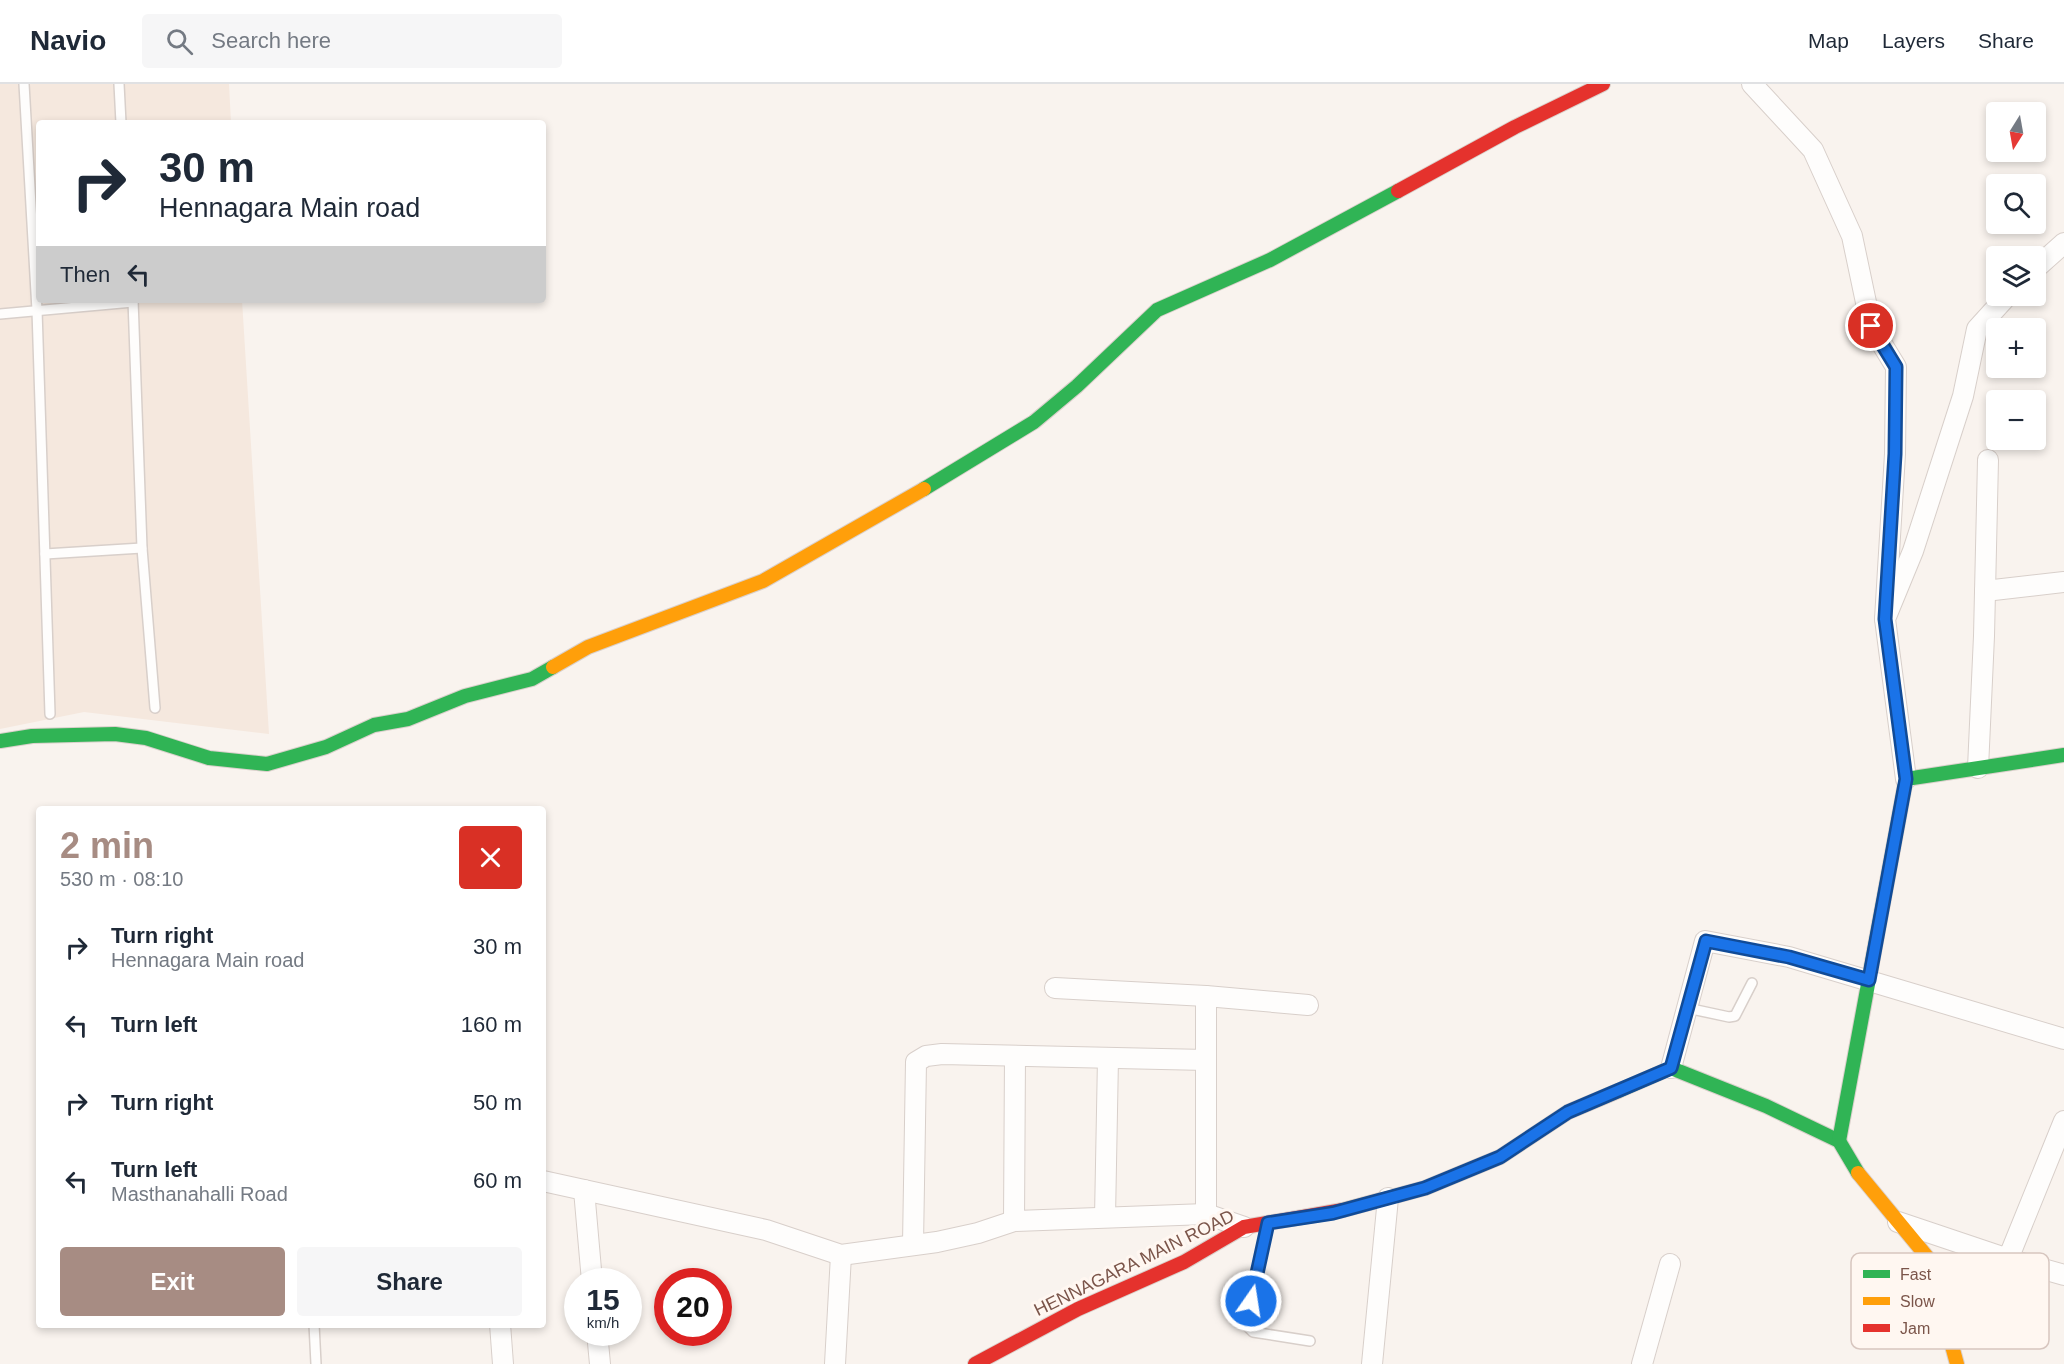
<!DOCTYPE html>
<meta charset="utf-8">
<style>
:root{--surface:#fff;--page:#f6f6f7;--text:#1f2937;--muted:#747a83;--line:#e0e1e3;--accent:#a78c83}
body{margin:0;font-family:Helvetica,sans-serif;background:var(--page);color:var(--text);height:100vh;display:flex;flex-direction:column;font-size:22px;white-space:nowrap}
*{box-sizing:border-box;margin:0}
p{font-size:20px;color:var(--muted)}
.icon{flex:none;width:33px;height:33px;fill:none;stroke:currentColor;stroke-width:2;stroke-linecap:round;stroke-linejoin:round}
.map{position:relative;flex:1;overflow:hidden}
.side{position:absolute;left:36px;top:722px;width:510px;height:522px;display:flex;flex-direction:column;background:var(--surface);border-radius:6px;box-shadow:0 3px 9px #0003}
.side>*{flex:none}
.top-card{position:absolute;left:36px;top:36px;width:510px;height:183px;border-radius:6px;box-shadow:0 3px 9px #0003;background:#fff;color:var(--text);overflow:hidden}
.needle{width:39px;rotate:191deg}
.fabs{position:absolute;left:1986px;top:18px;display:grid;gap:12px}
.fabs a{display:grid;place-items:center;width:60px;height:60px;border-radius:6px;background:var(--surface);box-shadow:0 3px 9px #0003;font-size:30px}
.speed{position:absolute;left:564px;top:1184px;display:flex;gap:12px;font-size:30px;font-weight:700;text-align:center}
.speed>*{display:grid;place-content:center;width:78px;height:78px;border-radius:50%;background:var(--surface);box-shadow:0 3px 9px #0003;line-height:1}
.speed small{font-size:15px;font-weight:400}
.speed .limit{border:9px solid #d22;background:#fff;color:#111}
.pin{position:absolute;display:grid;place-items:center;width:51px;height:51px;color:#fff;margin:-26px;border:3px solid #fff;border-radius:50%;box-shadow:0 2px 6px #0007}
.me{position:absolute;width:66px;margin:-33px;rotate:13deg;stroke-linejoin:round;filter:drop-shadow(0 0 4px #0008)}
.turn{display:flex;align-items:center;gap:21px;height:126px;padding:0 24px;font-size:27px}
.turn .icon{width:78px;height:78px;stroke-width:2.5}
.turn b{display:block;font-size:42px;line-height:51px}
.then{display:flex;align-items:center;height:57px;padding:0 24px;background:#0003;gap:12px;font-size:22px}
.round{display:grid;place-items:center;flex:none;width:63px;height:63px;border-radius:6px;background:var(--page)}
.overview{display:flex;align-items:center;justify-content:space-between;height:102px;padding:0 24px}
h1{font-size:36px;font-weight:600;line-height:45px;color:var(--accent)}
.primary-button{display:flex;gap:12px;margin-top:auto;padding:12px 24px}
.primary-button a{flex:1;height:69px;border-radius:6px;background:var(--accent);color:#fff;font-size:24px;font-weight:600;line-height:69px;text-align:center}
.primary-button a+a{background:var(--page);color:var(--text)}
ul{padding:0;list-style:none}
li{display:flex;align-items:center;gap:18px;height:78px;padding:0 24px}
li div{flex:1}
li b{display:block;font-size:22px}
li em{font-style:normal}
header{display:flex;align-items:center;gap:36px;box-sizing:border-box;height:84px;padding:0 30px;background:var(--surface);border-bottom:2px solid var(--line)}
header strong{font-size:28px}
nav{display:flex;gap:33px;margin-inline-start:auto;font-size:21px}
.search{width:420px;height:54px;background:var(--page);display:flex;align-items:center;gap:15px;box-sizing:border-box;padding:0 21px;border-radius:6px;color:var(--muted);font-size:22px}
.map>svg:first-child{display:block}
.residential{fill:#f5e8de}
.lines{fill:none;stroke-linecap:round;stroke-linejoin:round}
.lane-casing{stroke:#d8cfca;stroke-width:12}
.street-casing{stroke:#d8cfca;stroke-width:22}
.fast-casing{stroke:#dad0cb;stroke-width:16}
.slow-casing{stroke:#dad0cb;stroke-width:16}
.jam-casing{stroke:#dad0cb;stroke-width:16}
.lane{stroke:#fefdfc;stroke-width:9}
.street{stroke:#fefdfc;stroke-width:20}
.fast{stroke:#30b455;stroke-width:14}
.slow{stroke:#ff9f0a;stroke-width:14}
.jam{stroke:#e5322d;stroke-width:14}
.route-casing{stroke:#114b97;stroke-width:15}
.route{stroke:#1a73e8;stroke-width:10}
.labels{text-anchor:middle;stroke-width:6;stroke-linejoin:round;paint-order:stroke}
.street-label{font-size:18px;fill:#7b554a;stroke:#fff7f1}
.key{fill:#fff7f1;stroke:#d7c6bf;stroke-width:1.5}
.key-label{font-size:16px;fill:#7b554a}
</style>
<header>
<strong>Navio</strong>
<div class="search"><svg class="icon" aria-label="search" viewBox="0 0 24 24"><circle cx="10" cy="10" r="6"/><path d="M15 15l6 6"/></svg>Search here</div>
<nav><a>Map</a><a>Layers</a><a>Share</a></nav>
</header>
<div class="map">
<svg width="2064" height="1280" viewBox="0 0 2064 1280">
<rect width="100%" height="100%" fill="#f9f3ee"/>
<path class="residential" d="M 0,0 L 229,0 L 231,39 L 39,39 L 39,216 L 242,216 L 269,650 L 84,628 L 0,645 Z"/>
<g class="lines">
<defs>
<g id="lane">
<path d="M 24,0 L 37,226 L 50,630"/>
<path d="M 119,0 L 121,39"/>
<path d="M 133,216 L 142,464 L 155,624"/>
<path d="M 0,230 L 133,218"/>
<path d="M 45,470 L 142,464"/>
<path d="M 1687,924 L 1729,933 L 1735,932 L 1752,899"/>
<path d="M 1267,1141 L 1247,1242 L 1253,1248 L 1310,1257"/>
<path d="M 314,1240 L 316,1280"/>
</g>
<g id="street">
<path d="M 1752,0 L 1813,66 L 1852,152 L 1871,242 L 1896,283 L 1895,370 L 1885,535"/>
<path d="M 2036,184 L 2064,159"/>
<path d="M 1985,507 L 2064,498"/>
<path d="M 1978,684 L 1984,552 L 1988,376"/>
<path d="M 1906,695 L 1885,535 L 1913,467 L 1963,312 L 1977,245 L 2007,212"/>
<path d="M 1055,904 L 1206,912 L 1206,1130"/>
<path d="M 1206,912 L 1308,921"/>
<path d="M 1671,984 L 1705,857 L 1789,873 L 2064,955"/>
<path d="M 543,1097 L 766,1146 L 841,1171 L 937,1158 L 978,1149 L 1014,1137 L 1206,1130 L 1244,1143"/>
<path d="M 584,1106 L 592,1197"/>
<path d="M 1105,1133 L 1108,974"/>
<path d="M 1014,1137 L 1015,972"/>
<path d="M 1898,1138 L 2008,1175 L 2064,1037"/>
<path d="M 913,1160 L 916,978 L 926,972 L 942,970 L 1206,976"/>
<path d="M 2008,1175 L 2064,1191"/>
<path d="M 500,1240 L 503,1280"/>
<path d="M 597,1248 L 600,1280"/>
<path d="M 835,1280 L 841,1171"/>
<path d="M 1372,1280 L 1388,1114"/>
<path d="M 1642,1280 L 1670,1180"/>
</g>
<g id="fast">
<path d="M 924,405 L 1034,338 L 1077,302 L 1157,226 L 1270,176 L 1398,107"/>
<path d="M 0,657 L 32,652 L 115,650 L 146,654 L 209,674 L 267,680 L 326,663 L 374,641 L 408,635 L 465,612 L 532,595 L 553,583"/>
<path d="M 1618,1007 L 1671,984 L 1766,1022 L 1839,1057 L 1858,1089"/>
<path d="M 1839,1057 L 1906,695 L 2064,671"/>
</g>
<g id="slow">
<path d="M 553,583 L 588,563 L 763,497 L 924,405"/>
<path d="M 1858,1089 L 1928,1174 L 1957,1280"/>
<path d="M 1343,1126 L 1425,1104 L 1500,1073 L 1568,1028 L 1618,1007"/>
</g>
<g id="jam">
<path d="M 1398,107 L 1515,43 L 1603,0"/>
<path d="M 975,1280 L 1078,1225 L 1184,1178 L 1244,1143 L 1343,1126"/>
</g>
</defs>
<use href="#lane" class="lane-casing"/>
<use href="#street" class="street-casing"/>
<use href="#fast" class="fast-casing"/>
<use href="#slow" class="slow-casing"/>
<use href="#jam" class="jam-casing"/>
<use href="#lane" class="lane"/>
<use href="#street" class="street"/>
<use href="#fast" class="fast"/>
<use href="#slow" class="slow"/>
<use href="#jam" class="jam"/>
</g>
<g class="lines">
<defs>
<path id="route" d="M 1251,1217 L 1268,1139 L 1333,1129 L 1425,1104 L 1500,1073 L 1568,1028 L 1671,984 L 1706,857 L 1789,873 L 1869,896 L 1906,695 L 1885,535 L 1895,370 L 1896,283 L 1871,242"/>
</defs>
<use href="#route" class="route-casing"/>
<use href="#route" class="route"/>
</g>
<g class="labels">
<g class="street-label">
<text transform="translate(1134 1179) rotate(-26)" y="6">HENNAGARA MAIN ROAD</text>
</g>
</g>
<rect x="1851" y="1169" width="198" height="96" rx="9" class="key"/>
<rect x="1863" y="1186" width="27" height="8" fill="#30b455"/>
<rect x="1863" y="1213" width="27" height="8" fill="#ff9f0a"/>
<rect x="1863" y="1240" width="27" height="8" fill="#e5322d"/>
<g class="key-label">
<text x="1900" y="1196">Fast</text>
<text x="1900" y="1223">Slow</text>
<text x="1900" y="1250">Jam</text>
</g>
</svg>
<div class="fabs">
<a><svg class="needle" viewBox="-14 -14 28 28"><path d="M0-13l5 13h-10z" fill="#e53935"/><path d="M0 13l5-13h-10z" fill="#747a83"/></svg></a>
<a><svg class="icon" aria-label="search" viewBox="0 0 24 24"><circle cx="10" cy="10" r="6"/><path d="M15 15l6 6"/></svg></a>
<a><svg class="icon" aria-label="layers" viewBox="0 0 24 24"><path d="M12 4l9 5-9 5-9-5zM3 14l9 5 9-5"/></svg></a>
<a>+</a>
<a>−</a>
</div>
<div class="speed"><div>15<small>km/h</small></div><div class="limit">20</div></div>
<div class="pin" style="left:1871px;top:242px;background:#d93025"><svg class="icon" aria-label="arrive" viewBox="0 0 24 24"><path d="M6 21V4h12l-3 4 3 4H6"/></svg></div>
<svg class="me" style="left:1251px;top:1217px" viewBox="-20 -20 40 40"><circle r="17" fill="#1a73e8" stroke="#fff" stroke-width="3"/><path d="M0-11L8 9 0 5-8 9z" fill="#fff"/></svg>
<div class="top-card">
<div class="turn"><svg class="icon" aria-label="right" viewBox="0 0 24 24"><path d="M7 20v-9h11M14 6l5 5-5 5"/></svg><div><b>30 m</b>Hennagara Main road</div></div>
<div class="then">Then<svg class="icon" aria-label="left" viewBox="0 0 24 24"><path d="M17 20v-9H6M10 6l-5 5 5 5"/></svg></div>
</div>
<section class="side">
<div class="overview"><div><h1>2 min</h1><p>530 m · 08:10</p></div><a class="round" style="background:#d93025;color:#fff"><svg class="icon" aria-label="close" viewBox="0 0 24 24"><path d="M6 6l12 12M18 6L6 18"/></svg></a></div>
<ul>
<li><svg class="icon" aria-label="right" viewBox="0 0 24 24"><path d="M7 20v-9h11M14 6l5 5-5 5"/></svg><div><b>Turn right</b><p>Hennagara Main road</p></div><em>30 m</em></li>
<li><svg class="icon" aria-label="left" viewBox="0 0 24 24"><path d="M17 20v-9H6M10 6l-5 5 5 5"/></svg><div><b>Turn left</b></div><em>160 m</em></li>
<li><svg class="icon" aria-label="right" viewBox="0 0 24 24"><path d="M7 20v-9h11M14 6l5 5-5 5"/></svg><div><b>Turn right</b></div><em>50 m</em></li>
<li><svg class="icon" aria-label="left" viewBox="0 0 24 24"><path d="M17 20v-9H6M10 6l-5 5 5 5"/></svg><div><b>Turn left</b><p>Masthanahalli Road</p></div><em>60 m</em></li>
</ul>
<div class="primary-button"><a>Exit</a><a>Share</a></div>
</section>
</div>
